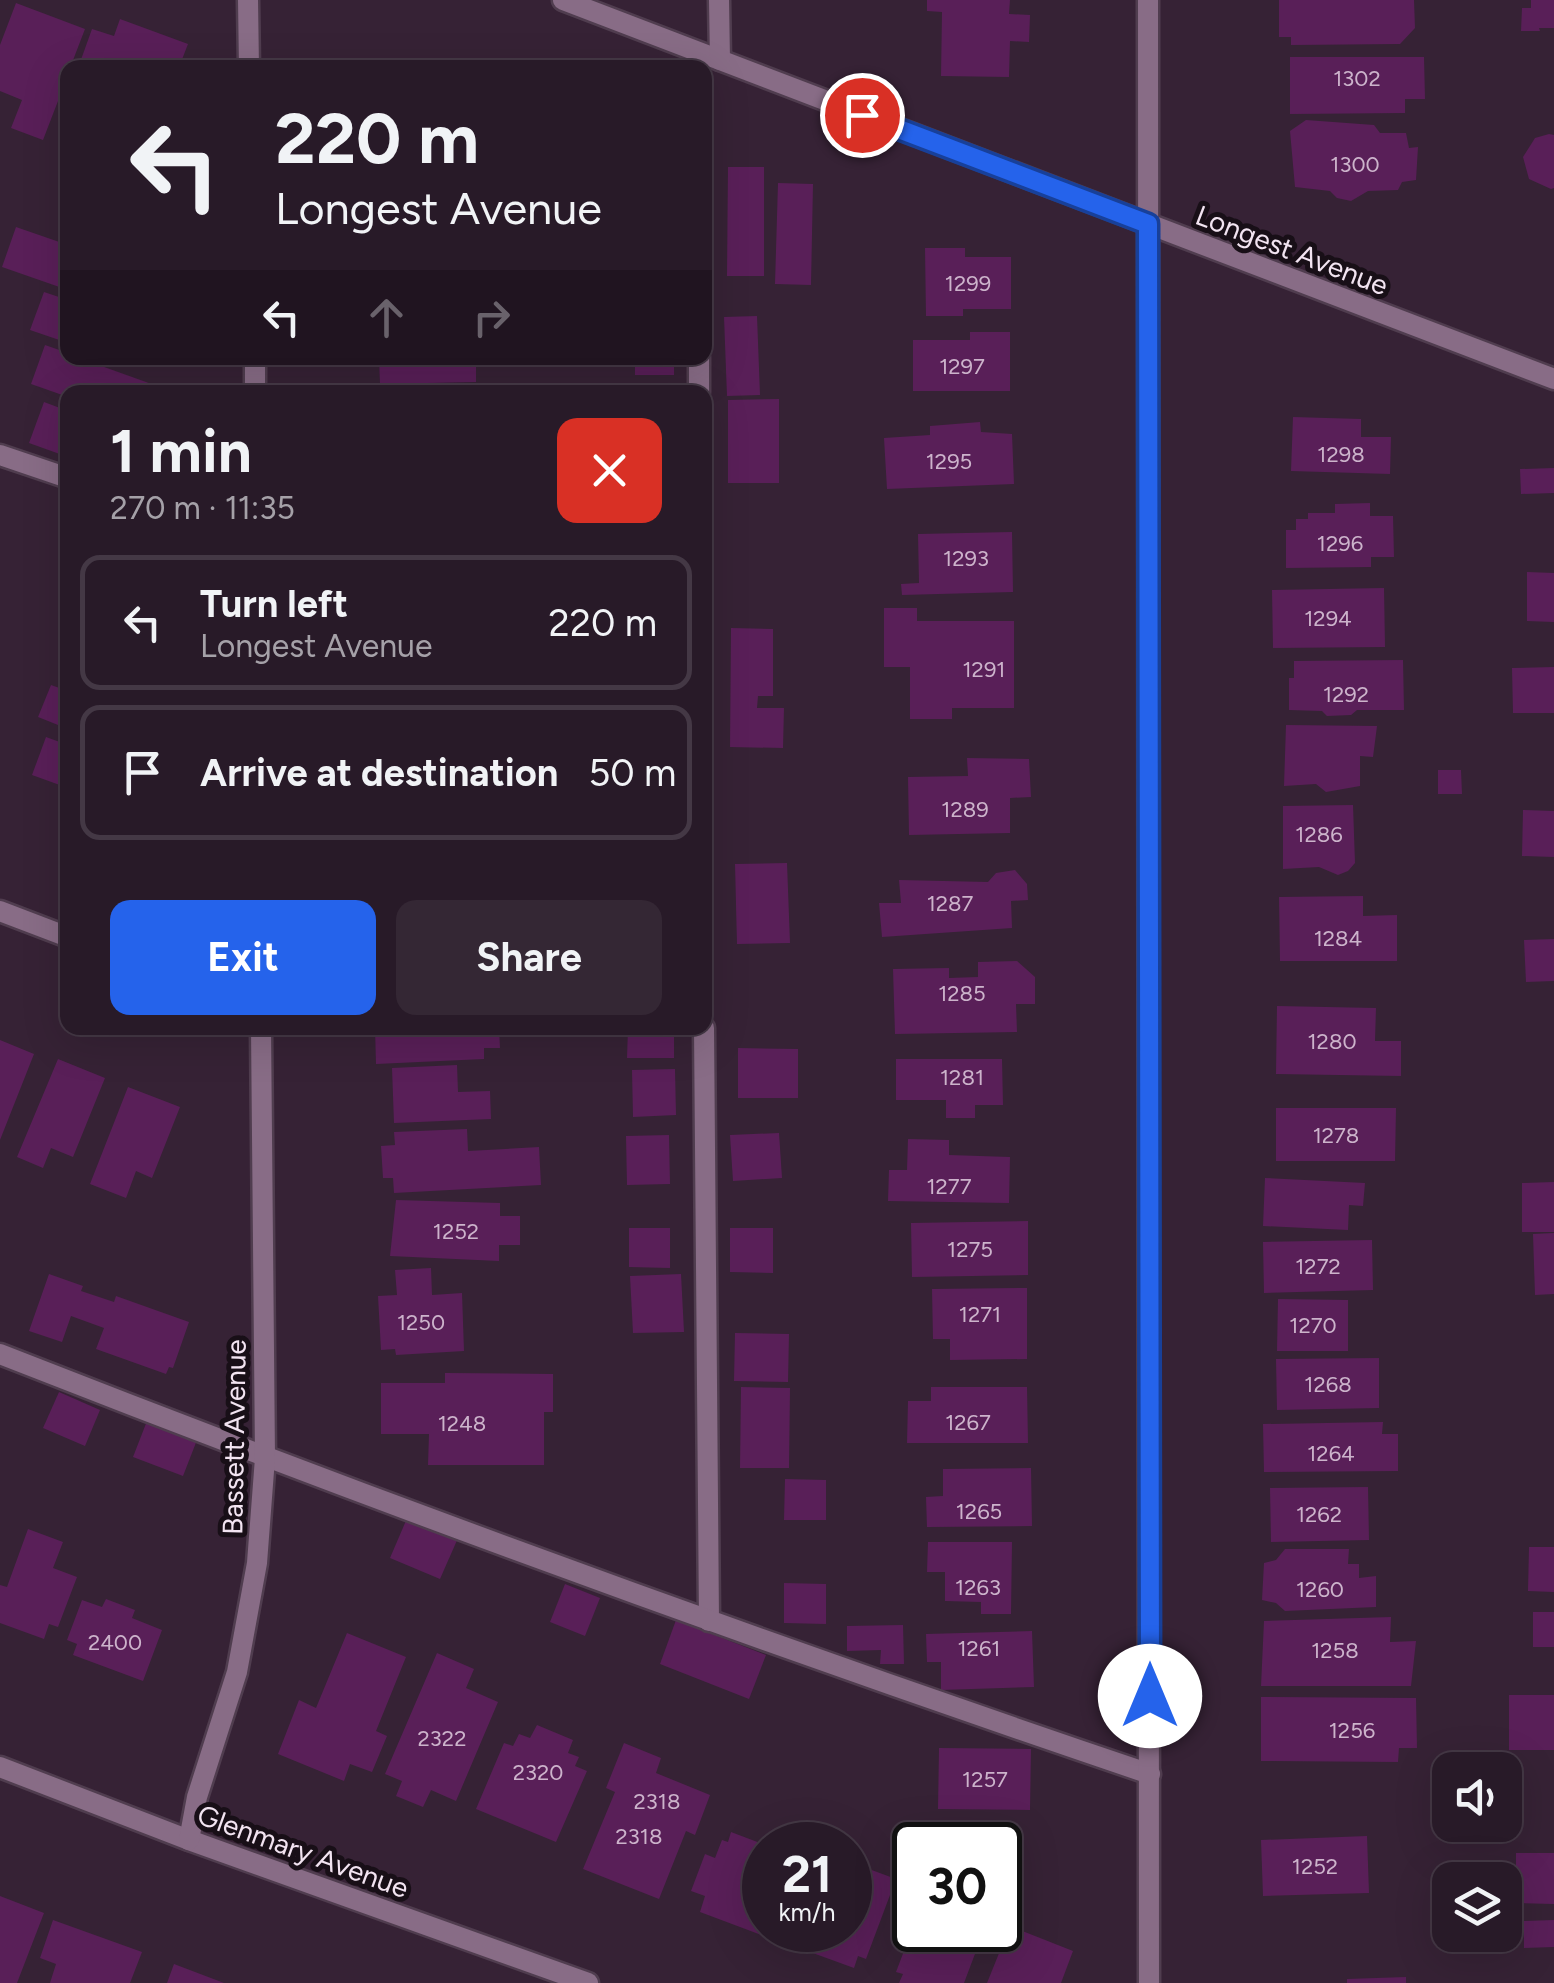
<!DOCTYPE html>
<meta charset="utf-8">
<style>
:root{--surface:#281a28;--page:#342734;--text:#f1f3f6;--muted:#a5a1a8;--line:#443845;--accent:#2563eb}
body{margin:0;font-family:Figtree,sans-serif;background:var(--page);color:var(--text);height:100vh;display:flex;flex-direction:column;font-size:38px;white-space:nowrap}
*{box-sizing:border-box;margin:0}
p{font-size:32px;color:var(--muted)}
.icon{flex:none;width:55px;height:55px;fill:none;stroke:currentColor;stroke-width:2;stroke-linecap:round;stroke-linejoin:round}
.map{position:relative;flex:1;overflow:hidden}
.side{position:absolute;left:60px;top:385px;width:652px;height:650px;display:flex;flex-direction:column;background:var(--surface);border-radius:20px;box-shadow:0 10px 40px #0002,0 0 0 2px var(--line)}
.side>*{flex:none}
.guide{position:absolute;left:60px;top:60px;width:652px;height:305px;border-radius:20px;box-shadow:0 10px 40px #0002,0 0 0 2px var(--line);background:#281a28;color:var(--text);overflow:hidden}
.fabs{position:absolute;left:1432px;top:1752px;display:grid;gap:20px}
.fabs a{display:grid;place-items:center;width:90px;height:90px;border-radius:20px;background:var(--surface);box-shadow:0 10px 40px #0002,0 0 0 2px var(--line);font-size:50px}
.speed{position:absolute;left:742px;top:1822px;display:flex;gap:20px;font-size:50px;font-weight:700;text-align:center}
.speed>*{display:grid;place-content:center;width:130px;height:130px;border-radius:50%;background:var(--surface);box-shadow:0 10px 40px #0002,0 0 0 2px var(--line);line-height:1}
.speed small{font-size:25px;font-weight:400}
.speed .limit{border:5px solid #111;border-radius:15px;background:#fff;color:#111}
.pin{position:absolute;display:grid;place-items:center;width:85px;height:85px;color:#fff;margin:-42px;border:5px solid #fff;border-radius:50%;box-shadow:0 2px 10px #0007}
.me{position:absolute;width:110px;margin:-55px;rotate:0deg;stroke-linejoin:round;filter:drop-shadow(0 0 8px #0008)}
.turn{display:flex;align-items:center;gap:35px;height:210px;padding:0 50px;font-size:45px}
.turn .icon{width:130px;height:130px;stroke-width:2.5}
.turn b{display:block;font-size:70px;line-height:85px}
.lanes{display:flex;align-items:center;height:95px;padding:0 50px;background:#0003;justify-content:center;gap:50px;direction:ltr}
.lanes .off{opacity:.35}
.round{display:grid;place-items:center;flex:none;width:105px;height:105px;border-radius:20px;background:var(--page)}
.overview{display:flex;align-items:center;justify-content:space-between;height:170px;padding:0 50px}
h1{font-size:60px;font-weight:700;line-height:75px}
.primary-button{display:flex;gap:20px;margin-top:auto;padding:20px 50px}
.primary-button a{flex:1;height:115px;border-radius:20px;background:var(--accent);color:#fff;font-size:40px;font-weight:700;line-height:115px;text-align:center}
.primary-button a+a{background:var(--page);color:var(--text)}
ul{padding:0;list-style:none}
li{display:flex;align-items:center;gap:30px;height:135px;margin:0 20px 15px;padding:0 30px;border:5px solid var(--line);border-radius:20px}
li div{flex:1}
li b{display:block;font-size:38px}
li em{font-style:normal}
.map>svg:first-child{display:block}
.building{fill:#591f58}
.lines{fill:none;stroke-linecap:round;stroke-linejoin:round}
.service-casing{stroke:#503d4f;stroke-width:25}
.minor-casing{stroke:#503d4f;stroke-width:25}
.service{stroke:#886c86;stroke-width:20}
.minor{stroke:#886c86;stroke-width:20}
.route-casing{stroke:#184099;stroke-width:25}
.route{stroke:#2563eb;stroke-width:18}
.labels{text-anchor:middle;stroke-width:10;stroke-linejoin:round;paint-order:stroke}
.number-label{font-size:22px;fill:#ccb3cb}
.street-label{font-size:28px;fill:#f2e4f1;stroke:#180f17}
</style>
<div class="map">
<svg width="1554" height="1983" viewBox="0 0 1554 1983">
<rect width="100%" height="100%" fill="#362235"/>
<g class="building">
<path d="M 927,0 L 1010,0 L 1009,14 L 1030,15 L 1029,42 L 1010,41 L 1009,77 L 941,76 L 942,12 L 927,11 Z"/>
<path d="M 1279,0 L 1414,0 L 1415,28 L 1400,44 L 1291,45 L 1291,37 L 1279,37 Z"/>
<path d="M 1531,0 L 1554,0 L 1554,28 L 1539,28 L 1540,31 L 1521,31 L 1522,8 L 1531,8 Z"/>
<path d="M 16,3 L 85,29 L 70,68 L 68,68 L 68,75 L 43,140 L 11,128 L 22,100 L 0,91 L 0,45 Z"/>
<path d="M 120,19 L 188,44 L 181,62 L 194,68 L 78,68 L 92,29 L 114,36 Z"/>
<path d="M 1290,57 L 1424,57 L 1425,99 L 1405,99 L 1405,113 L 1290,114 Z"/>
<path d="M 1306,120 L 1374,125 L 1380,133 L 1406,133 L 1409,148 L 1418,147 L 1416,180 L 1402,182 L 1398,190 L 1368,191 L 1351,201 L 1337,198 L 1330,191 L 1295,187 L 1290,131 Z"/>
<path d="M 1549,134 L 1554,135 L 1554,188 L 1551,189 L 1529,179 L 1523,157 L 1535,138 Z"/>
<path d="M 728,167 L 764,167 L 764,276 L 727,276 Z"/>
<path d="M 778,183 L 813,184 L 811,285 L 775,284 Z"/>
<path d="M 16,227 L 68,245 L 68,290 L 2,267 Z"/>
<path d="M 925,248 L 965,248 L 965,257 L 1011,257 L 1011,309 L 963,309 L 963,316 L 926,316 Z"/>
<path d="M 44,292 L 68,300 L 68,343 L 30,330 Z"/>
<path d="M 757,316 L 760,395 L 727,396 L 724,317 Z"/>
<path d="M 970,332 L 1010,332 L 1010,391 L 913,391 L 913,340 L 970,340 Z"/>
<path d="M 45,345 L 68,353 L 68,358 L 79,358 L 160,387 L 158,392 L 68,392 L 68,397 L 31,384 Z"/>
<path d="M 379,358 L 476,358 L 476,382 L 380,384 Z"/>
<rect x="635" y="358" width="39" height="17"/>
<path d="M 779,399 L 779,483 L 728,483 L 728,400 Z"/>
<path d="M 44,402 L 68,411 L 68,457 L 29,443 Z"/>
<path d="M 1293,417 L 1361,419 L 1361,437 L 1391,437 L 1390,474 L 1291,471 Z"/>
<path d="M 980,422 L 981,432 L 1012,434 L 1014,484 L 887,489 L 884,438 L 930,435 L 930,426 Z"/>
<path d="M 1554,468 L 1554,493 L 1521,494 L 1520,469 Z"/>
<path d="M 1370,503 L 1370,516 L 1393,516 L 1394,557 L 1371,557 L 1371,567 L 1286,568 L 1286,530 L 1296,530 L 1296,519 L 1308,519 L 1308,513 L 1335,513 L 1335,504 Z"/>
<path d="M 1012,532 L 1013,592 L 902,595 L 901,584 L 919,583 L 918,534 Z"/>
<path d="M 1527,572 L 1554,573 L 1554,622 L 1527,621 Z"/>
<path d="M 1384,588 L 1385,647 L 1273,648 L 1272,590 Z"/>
<path d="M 884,608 L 917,608 L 917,621 L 1014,621 L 1014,708 L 952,708 L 952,719 L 910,719 L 910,667 L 884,667 Z"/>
<path d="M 731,628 L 773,629 L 773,696 L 758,696 L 757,708 L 784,708 L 783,748 L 730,747 Z"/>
<path d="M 1403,660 L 1404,710 L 1357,710 L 1351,715 L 1327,716 L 1322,711 L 1289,710 L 1289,678 L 1294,678 L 1294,661 Z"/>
<path d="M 1554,667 L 1554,713 L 1513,713 L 1512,668 Z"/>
<path d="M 51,685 L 68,691 L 68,729 L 38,717 Z"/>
<path d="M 1286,725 L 1377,726 L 1373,757 L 1360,756 L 1360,786 L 1326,792 L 1316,784 L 1284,786 Z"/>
<path d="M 46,737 L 68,745 L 68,788 L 32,775 Z"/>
<path d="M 967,758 L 1029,759 L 1031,797 L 1010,798 L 1010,833 L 909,835 L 908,777 L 968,776 Z"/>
<path d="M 1438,770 L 1461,770 L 1462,794 L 1438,794 Z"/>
<path d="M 1353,805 L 1355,863 L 1348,871 L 1338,875 L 1319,867 L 1283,869 L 1283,806 Z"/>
<path d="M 1523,810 L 1554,811 L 1554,857 L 1522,856 Z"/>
<path d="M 787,863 L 790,943 L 737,944 L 735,864 Z"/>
<path d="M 1015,870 L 1027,884 L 1028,900 L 1011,901 L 1012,928 L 882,937 L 879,903 L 901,903 L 899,880 L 988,882 L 996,873 Z"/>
<path d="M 1363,896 L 1363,916 L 1397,915 L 1397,961 L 1280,961 L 1279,897 Z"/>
<path d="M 1554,939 L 1554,981 L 1526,982 L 1524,940 Z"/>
<path d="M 1017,961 L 1035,977 L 1035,1004 L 1016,1004 L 1017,1032 L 895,1034 L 893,969 L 949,968 L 949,978 L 978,977 L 978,962 Z"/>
<path d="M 1277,1006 L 1376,1008 L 1375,1041 L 1401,1041 L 1401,1076 L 1276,1074 Z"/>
<path d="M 375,1028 L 499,1028 L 500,1048 L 484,1048 L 484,1059 L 376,1064 Z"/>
<path d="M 628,1028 L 674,1028 L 674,1058 L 627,1058 Z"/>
<path d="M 0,1040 L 34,1054 L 0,1140 Z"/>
<path d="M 738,1048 L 798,1049 L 798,1098 L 738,1098 Z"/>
<path d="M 58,1059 L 105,1078 L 73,1157 L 51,1148 L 43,1168 L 17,1157 Z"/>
<path d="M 896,1059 L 1002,1059 L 1003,1105 L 975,1105 L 975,1118 L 946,1118 L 946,1100 L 896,1100 Z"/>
<path d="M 457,1065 L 458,1092 L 490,1091 L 491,1119 L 394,1123 L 392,1068 Z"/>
<path d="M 675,1069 L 676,1115 L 633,1117 L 632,1070 Z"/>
<path d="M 128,1087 L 180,1107 L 152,1178 L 136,1171 L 126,1198 L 90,1184 Z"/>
<path d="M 1276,1108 L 1396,1108 L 1395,1161 L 1276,1161 Z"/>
<path d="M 467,1129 L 468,1151 L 539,1147 L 541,1185 L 394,1193 L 393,1178 L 383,1178 L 381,1146 L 395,1145 L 394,1132 Z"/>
<path d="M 779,1133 L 782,1178 L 733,1181 L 730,1135 Z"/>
<path d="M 669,1135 L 670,1184 L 627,1185 L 626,1136 Z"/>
<path d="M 908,1139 L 949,1140 L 949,1155 L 1010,1157 L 1009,1203 L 888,1201 L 889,1170 L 907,1170 Z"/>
<path d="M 1265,1178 L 1365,1183 L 1363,1206 L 1349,1205 L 1348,1230 L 1263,1226 Z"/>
<path d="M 1554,1182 L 1554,1232 L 1522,1232 L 1522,1183 Z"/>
<path d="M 396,1200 L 500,1203 L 500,1216 L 520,1216 L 520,1245 L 499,1245 L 499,1261 L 390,1256 Z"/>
<path d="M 1028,1221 L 1028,1275 L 912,1277 L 911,1223 Z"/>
<path d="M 629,1228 L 670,1228 L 670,1268 L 629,1267 Z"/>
<path d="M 730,1228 L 773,1228 L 773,1273 L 730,1272 Z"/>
<path d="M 1554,1233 L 1554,1294 L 1535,1295 L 1533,1234 Z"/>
<path d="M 1372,1240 L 1373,1290 L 1264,1293 L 1263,1242 Z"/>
<path d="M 431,1268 L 432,1295 L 462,1293 L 464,1351 L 396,1355 L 395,1349 L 381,1350 L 378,1296 L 397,1295 L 395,1270 Z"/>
<path d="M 49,1274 L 83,1286 L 81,1291 L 114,1302 L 116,1296 L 189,1322 L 173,1368 L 169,1367 L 166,1374 L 96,1349 L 104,1328 L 71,1316 L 62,1342 L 29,1331 Z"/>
<path d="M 681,1274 L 684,1332 L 633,1333 L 630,1276 Z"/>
<path d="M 1027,1288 L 1027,1359 L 950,1360 L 950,1339 L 933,1339 L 932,1289 Z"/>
<path d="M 1278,1299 L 1348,1300 L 1348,1351 L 1277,1351 Z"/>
<path d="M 735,1333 L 789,1334 L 788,1382 L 734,1381 Z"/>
<path d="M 1379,1358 L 1379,1408 L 1277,1410 L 1276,1359 Z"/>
<path d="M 445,1373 L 553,1374 L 553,1412 L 544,1412 L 544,1465 L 428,1465 L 429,1434 L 381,1434 L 381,1383 L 445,1383 Z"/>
<path d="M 741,1387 L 790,1388 L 789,1468 L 740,1468 Z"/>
<path d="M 931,1387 L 1027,1387 L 1028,1443 L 907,1443 L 908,1401 L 931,1401 Z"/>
<path d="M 59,1392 L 100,1410 L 85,1446 L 43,1428 Z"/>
<path d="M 147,1421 L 197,1440 L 183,1476 L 133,1457 Z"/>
<path d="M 1383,1422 L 1382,1434 L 1398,1434 L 1398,1471 L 1264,1472 L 1263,1424 Z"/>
<path d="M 1031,1468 L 1032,1526 L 927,1527 L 926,1497 L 943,1496 L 943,1469 Z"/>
<path d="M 785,1479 L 826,1480 L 826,1520 L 784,1520 Z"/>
<path d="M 1368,1487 L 1369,1540 L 1271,1542 L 1270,1488 Z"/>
<path d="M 408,1516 L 458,1538 L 440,1579 L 390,1558 Z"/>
<path d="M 28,1529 L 63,1542 L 53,1568 L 77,1577 L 58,1627 L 49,1624 L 44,1639 L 0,1623 L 0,1585 L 7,1587 Z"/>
<path d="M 928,1542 L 1012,1542 L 1011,1614 L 981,1614 L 981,1602 L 945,1601 L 945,1572 L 927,1572 Z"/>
<path d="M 1529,1547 L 1554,1547 L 1554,1592 L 1528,1591 Z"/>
<path d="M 1285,1549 L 1349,1549 L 1348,1564 L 1359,1564 L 1359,1578 L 1376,1576 L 1376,1607 L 1285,1611 L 1276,1603 L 1262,1600 L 1264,1563 L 1276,1560 Z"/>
<path d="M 784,1583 L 826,1584 L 826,1624 L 784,1623 Z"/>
<path d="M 565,1584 L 600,1598 L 585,1636 L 550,1622 Z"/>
<path d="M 106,1599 L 135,1610 L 132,1618 L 162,1630 L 143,1681 L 73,1655 L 77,1644 L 67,1640 L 82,1600 L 102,1607 Z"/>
<rect x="1533" y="1612" width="21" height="35"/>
<path d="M 1391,1617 L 1390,1642 L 1416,1641 L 1411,1686 L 1261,1686 L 1264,1621 Z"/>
<path d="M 676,1620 L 766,1655 L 749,1699 L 660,1664 Z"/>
<path d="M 903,1625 L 904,1664 L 880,1664 L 881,1650 L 847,1651 L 847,1626 Z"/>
<path d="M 1032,1631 L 1034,1687 L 941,1690 L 941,1662 L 927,1662 L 926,1634 Z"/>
<path d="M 347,1633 L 406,1657 L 376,1731 L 387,1736 L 372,1772 L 350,1764 L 344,1781 L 278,1754 L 299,1700 L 316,1708 Z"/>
<path d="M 437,1653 L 474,1669 L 466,1688 L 498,1702 L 456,1801 L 431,1790 L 423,1807 L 396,1796 L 402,1781 L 385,1774 Z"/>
<rect x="1509" y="1695" width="45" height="55"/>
<path d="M 1261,1697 L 1416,1698 L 1417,1748 L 1399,1748 L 1398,1762 L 1261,1761 Z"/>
<path d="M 537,1725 L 573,1740 L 568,1753 L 579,1757 L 575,1766 L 587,1771 L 556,1842 L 476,1809 L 504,1743 L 513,1746 L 519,1734 L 530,1738 Z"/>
<path d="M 624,1743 L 661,1758 L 656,1773 L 710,1795 L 695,1835 L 686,1831 L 659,1899 L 583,1869 L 615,1792 L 606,1788 Z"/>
<path d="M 939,1748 L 1031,1749 L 1030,1810 L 938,1809 Z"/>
<path d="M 731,1832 L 765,1845 L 765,1930 L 772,1930 L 769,1938 L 700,1912 L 705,1896 L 691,1891 L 705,1854 L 715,1858 L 722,1840 L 728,1842 Z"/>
<path d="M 1367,1836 L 1369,1893 L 1263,1896 L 1261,1840 Z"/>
<path d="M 1516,1853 L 1554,1853 L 1554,1904 L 1516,1903 Z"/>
<path d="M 850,1862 L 896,1879 L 866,1959 L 858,1956 L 854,1968 L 810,1952 L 818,1930 L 850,1930 Z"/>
<path d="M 0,1896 L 44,1913 L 17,1983 L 0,1983 Z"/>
<path d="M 53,1920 L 142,1952 L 130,1983 L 50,1983 L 56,1964 L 40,1958 Z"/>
<path d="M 1554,1920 L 1554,1947 L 1524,1948 L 1524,1921 Z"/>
<path d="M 915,1922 L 915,1930 L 984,1930 L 964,1983 L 899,1983 L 903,1974 L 896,1972 Z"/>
<path d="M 1010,1926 L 1073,1951 L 1061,1983 L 987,1983 Z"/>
<path d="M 174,1964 L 224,1983 L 167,1983 Z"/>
<path d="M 1406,1977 L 1406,1983 L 1347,1983 L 1347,1979 Z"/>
</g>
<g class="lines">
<defs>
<g id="service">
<path d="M 699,358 L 699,392"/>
<path d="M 0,455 L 68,478"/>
<path d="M 704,1028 L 709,1621"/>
<path d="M 0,1354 C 380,1503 763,1643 1150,1774"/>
</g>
<g id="minor">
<path d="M 248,0 L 249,68"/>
<path d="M 563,0 L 1554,379"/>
<path d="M 719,0 L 720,60"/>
<path d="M 1148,0 L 1149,1983"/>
<path d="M 255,358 L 255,392"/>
<path d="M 0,911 L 68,937"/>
<path d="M 0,1767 L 189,1840 L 588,1983"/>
<path d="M 189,1840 L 197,1797 L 237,1672 L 257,1563 L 265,1458 L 261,1028"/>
</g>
</defs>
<use href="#service" class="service-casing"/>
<use href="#minor" class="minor-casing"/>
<use href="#service" class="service"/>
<use href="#minor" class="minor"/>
</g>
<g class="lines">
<defs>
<path id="route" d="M 862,115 L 1148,224 L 1150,1696"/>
</defs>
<use href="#route" class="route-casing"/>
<use href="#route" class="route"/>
</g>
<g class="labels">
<g class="number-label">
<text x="1357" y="86">1302</text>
<text x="1355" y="172">1300</text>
<text x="968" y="291">1299</text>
<text x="962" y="374">1297</text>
<text x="1341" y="462">1298</text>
<text x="949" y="469">1295</text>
<text x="1340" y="551">1296</text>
<text x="966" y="566">1293</text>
<text x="1328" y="626">1294</text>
<text x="984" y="677">1291</text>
<text x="1346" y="702">1292</text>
<text x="965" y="817">1289</text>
<text x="1319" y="842">1286</text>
<text x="950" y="911">1287</text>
<text x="1338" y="946">1284</text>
<text x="962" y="1001">1285</text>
<text x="1332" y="1049">1280</text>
<text x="962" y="1085">1281</text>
<text x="1336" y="1143">1278</text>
<text x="949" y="1194">1277</text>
<text x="456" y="1239">1252</text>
<text x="970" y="1257">1275</text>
<text x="1318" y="1274">1272</text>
<text x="980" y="1322">1271</text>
<text x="421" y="1330">1250</text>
<text x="1313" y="1333">1270</text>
<text x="1328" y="1392">1268</text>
<text x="968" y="1430">1267</text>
<text x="462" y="1431">1248</text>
<text x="1331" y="1461">1264</text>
<text x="979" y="1519">1265</text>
<text x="1319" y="1522">1262</text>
<text x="978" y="1595">1263</text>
<text x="1320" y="1597">1260</text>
<text x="115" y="1650">2400</text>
<text x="979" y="1656">1261</text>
<text x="1335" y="1658">1258</text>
<text x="1352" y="1738">1256</text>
<text x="442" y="1746">2322</text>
<text x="538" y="1780">2320</text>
<text x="985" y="1787">1257</text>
<text x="657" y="1809">2318</text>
<text x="639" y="1844">2318</text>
<text x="1315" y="1874">1252</text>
</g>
<g class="street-label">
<text transform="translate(1292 250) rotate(21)" y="10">Longest Avenue</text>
<text transform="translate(234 1437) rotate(-89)" y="10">Bassett Avenue</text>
<text transform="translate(303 1851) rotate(20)" y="10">Glenmary Avenue</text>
</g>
</g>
</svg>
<div class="fabs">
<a><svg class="icon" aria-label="sound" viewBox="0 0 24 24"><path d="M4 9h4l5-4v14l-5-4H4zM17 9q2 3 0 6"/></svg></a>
<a><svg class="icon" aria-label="layers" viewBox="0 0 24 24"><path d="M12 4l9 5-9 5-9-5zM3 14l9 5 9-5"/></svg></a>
</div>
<div class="speed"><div>21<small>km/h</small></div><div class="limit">30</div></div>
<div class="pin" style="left:862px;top:115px;background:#d93025"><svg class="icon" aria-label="arrive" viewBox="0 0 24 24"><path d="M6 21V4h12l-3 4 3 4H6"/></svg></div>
<svg class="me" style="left:1150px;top:1696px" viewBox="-20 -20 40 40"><circle r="19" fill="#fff"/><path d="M0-13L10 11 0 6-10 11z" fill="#2563eb"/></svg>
<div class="guide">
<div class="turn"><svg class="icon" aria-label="left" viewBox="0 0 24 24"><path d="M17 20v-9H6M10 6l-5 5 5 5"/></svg><div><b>220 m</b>Longest Avenue</div></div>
<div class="lanes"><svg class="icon" aria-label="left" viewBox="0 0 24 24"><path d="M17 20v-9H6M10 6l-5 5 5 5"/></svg><svg class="icon off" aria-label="ahead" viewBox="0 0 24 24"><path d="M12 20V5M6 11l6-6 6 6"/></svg><svg class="icon off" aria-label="right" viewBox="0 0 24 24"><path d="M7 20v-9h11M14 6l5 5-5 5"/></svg></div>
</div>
<section class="side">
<div class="overview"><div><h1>1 min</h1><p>270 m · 11:35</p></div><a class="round" style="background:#d93025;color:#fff"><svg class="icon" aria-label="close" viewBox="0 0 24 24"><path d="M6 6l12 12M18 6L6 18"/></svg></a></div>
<ul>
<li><svg class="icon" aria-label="left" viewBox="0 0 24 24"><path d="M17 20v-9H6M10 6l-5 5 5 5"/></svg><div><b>Turn left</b><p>Longest Avenue</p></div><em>220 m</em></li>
<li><svg class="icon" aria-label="arrive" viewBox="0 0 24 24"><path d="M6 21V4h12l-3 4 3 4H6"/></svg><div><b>Arrive at destination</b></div><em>50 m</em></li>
</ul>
<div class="primary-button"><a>Exit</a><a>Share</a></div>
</section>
</div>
